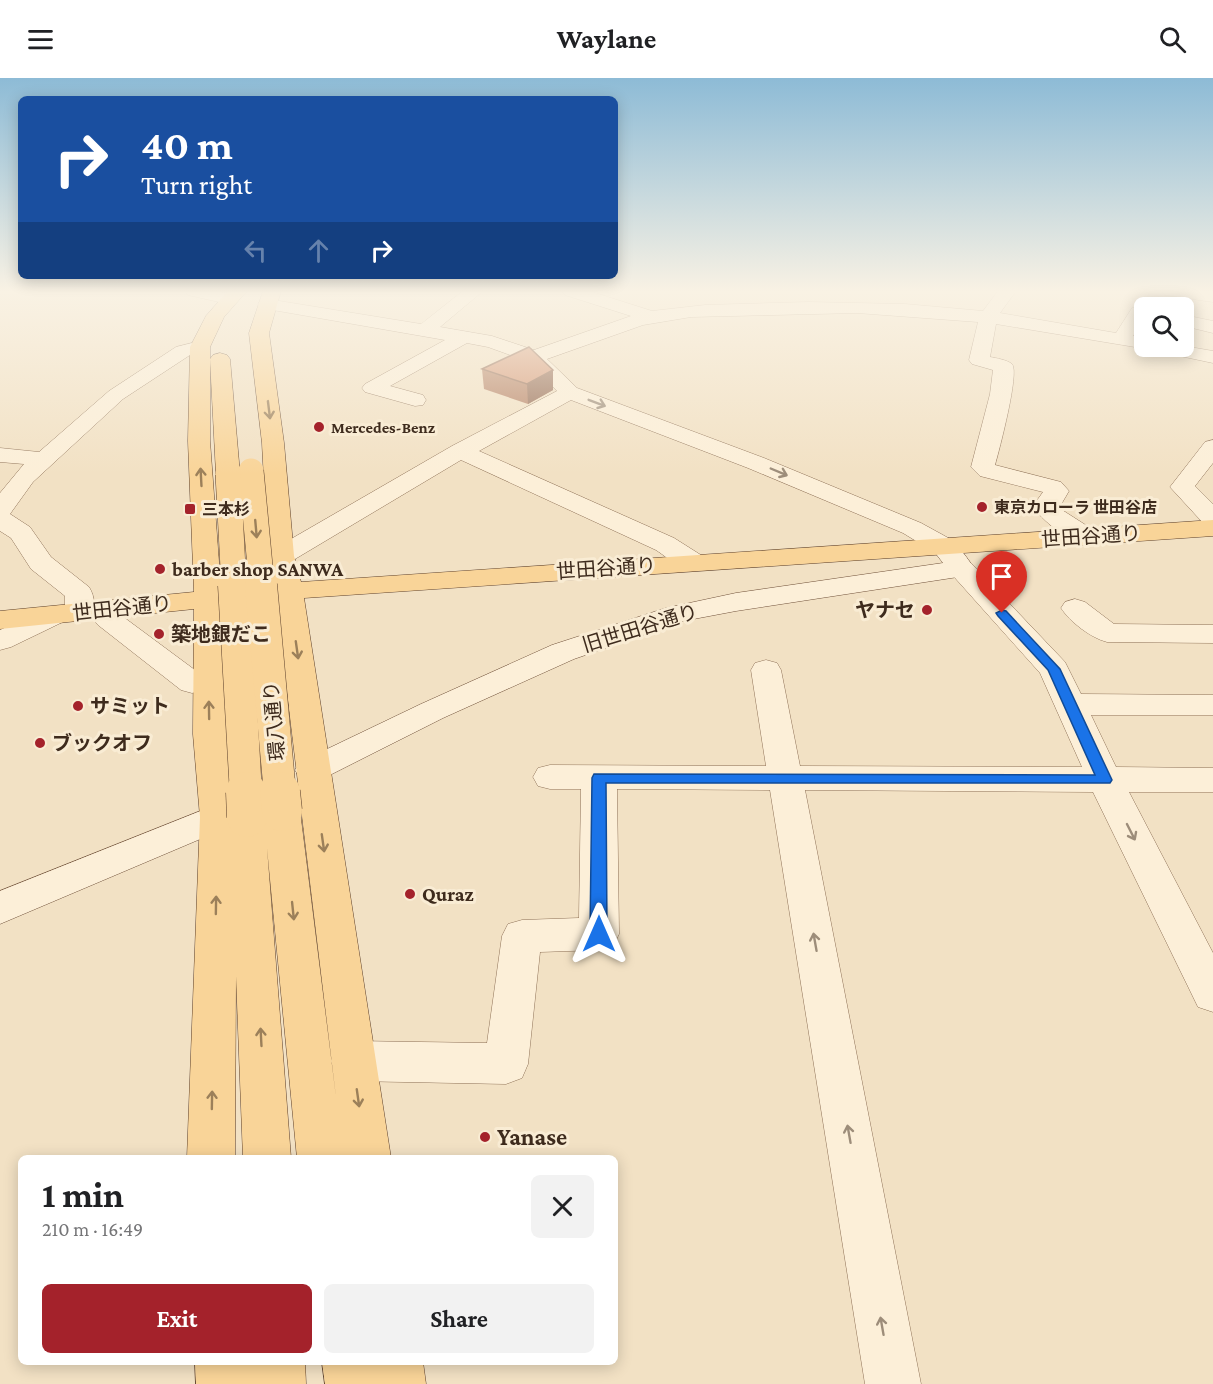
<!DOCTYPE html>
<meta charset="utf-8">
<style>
:root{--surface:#fff;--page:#f2f2f2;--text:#202124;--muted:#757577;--accent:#a4222b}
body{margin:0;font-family:"Crimson Pro","Noto Sans JP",serif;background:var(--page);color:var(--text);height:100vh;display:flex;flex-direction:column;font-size:22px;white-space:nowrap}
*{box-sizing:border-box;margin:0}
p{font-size:20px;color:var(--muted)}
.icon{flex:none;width:33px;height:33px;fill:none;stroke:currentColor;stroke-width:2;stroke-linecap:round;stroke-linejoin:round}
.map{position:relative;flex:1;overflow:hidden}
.side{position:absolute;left:18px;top:1077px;width:600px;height:210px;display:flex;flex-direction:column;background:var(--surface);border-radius:9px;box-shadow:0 3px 15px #0003}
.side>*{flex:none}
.hud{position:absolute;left:18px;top:18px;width:600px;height:183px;border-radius:9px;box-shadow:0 3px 15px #0003;background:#1a4fa0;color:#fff;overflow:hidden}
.tools{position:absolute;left:1134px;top:219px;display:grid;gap:12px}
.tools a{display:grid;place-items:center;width:60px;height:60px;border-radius:9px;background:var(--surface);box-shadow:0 3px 15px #0003;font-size:30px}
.pin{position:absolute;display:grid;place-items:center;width:51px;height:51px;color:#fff;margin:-62px -26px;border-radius:50% 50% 50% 0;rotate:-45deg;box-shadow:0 0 6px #0007}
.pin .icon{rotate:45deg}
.me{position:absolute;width:66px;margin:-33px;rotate:0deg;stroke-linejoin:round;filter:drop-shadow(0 0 4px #0008)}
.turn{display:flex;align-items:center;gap:21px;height:126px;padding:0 24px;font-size:27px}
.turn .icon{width:78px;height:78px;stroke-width:2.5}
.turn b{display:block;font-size:42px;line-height:51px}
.lanes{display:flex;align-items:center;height:57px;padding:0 24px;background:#0003;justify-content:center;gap:30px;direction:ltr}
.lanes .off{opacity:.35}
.round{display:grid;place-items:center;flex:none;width:63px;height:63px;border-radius:9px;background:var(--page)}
.headline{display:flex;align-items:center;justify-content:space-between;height:102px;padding:0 24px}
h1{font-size:36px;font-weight:700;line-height:45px}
.primary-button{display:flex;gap:12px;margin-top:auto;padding:12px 24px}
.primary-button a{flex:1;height:69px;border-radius:9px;background:var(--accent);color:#fff;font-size:24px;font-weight:700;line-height:69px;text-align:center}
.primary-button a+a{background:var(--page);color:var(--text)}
header{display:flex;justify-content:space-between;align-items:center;height:78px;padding:0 24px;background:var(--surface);font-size:27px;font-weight:700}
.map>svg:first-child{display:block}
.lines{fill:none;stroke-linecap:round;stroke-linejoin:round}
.street-casing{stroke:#8f7258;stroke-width:1}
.secondary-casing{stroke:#71523b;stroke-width:1}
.primary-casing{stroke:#5d402c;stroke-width:1}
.street{fill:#fcefd8;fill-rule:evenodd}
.secondary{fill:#fcefd8;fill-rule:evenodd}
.primary{fill:#f9d498;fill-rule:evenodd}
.primary-bridge-far2-casing{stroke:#5d402c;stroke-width:26;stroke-linecap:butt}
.primary-bridge-far1-casing{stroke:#5d402c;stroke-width:33;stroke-linecap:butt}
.primary-bridge-casing{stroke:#5d402c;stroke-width:41;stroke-linecap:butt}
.primary-bridge-far2{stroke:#f9d498;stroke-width:25}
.primary-bridge-far1{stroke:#f9d498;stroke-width:32}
.primary-bridge{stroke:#f9d498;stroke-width:40}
.wall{fill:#b68265}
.shaded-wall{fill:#946a53}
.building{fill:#d49776;stroke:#946a53;stroke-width:1.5}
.oneway{stroke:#9d8d7a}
.oneway2{stroke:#9c805a}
.route{fill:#1a73e8;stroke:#114b97;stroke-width:1.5}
.poi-dot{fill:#a4222b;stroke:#f9ecd4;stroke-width:2}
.labels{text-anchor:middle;stroke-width:6;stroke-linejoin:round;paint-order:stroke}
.far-poi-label{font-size:16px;font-weight:bold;fill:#3e2b1d;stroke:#f9ecd4;text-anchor:start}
.street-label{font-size:20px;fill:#3e2b1d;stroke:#f9ecd4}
.poi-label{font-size:20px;font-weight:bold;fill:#3e2b1d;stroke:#f9ecd4;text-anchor:start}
.near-poi-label{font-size:24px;font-weight:bold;fill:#3e2b1d;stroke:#f9ecd4;text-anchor:start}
</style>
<header><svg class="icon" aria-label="menu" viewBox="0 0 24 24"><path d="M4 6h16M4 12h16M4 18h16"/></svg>Waylane<svg class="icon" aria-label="search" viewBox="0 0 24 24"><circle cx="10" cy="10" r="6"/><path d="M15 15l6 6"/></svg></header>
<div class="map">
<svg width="1213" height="1306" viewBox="0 0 1213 1306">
<rect width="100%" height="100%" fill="#f2e1c4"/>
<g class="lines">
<defs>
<g id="street">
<path d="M 185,213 L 216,213 L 234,217 L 237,221 L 234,225 L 228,226 L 188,217 Z"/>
<path d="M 463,213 L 483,213 L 440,249 L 492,258 L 534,272 L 631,238 L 565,217 L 562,213 L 589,213 L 652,233 L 705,227 L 808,224 L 905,226 L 983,233 L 998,213 L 1016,213 L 1000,235 L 1116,255 L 1132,230 L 1144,230 L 1144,240 L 1133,258 L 1144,260 L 1144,268 L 1184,268 L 1213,273 L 1213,285 L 1147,271 L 996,246 L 990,279 C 996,280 1007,282 1012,286 C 1020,294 999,373 995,387 L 1061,404 L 1069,413 L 1059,430 L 1095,453 L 1099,459 L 1095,465 C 1092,465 1089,467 1086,467 C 1072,467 1039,440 1033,428 L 1043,414 L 980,398 L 971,389 L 990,316 L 993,292 L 972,286 L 969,282 L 978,244 L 857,235 L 691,239 L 643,247 L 547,281 L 577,310 L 764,380 L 921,445 L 952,462 L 956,468 L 952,474 L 943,476 L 934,474 L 903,455 L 748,390 L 571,322 L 479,373 L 674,460 L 704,479 L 708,485 L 704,491 C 684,496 671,482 656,472 L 461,382 L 290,484 L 281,486 L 272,484 L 268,478 L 272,472 L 452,368 L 557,313 L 527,283 L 488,269 L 467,265 L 390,308 L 423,317 L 426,322 L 423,327 L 415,328 L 365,314 L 362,310 L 365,306 L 445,262 L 267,231 L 261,230 L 258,226 L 261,222 L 267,221 L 421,246 Z"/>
<path d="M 1162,213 L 1213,214 L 1213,224 L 1171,218 L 1165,217 Z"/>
<path d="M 1184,237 L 1213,243 L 1213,255 L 1184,248 Z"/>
<path d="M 200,263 L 207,265 L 210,269 L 207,273 L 190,277 L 123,321 L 33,404 L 10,436 L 30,449 L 51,479 L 89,509 C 95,518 96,531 90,540 L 80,543 L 71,540 L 11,569 L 0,572 L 0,552 C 16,545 49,526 65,530 L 65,518 L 31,491 L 11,460 L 0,453 L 0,415 L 24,386 L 0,384 L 0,370 L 39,374 L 109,313 L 176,269 Z"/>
<path d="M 1213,362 L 1213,385 L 1195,408 L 1213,426 L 1213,449 L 1204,446 L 1170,409 L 1205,364 Z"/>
<path d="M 961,483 L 971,485 L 1065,584 L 1081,616 L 1213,617 L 1213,637 L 1091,637 L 1116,689 L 1213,690 L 1213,714 L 1129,714 L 1213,875 L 1213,934 L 1198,929 L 1093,714 L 805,712 L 921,1306 L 865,1306 L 770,712 L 617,711 L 619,856 L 613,868 L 599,872 L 540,874 L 528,986 L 522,1000 L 506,1006 L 353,1003 L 337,997 L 331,983 L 337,969 L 353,963 L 487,965 L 502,858 L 508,846 L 522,842 L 579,840 L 581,711 L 550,711 L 538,708 L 533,699 L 538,690 L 550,687 L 766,688 L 751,592 L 755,585 L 766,582 L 777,585 L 781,592 L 800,688 L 1082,689 L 1040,595 L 947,491 L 951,485 Z"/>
<path d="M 1075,521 L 1085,524 L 1114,546 L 1213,547 L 1213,565 L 1107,564 C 1091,560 1070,544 1061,530 L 1065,524 Z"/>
<path d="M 108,532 L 118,535 L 203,598 L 208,605 L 203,612 L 192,615 L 181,612 L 98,547 L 93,541 L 98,535 Z"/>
</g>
<g id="secondary">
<path d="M 943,460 C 958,464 966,479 975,491 L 971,497 L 736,533 L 683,543 L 574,581 L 443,640 L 324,700 L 312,704 L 300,700 L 295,692 L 300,684 L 421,626 L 552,567 L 666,530 L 736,515 L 943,485 L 930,468 L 934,462 Z"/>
<path d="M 218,726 L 231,730 L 236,739 L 231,748 L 0,846 L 0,813 Z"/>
</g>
<g id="primary">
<path d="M 228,213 L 247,213 L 224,239 L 210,269 L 210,363 L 221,511 L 273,506 L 268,478 L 262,365 L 249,255 L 263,213 L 281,213 L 269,255 L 284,365 L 294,478 L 301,504 L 1213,442 L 1213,458 L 304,520 L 391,1080 L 297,1080 L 267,770 L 291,1080 L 243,1080 L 236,898 L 235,1080 L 187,1080 L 200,739 L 193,656 L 194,531 L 0,551 L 0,533 L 194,514 L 188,363 L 190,269 L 206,238 ZM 276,523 L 336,1019 L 300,733 L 295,724 L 282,720 L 269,724 L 264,733 L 265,738 L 260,730 L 247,726 L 235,729 L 227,656 L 222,528 Z"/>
<path d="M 220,275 L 227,277 L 230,281 L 240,396 L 236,401 L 228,403 L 220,401 L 216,396 L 210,281 L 213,277 Z"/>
<path d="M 195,1284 L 305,1284 L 306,1306 L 196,1306 Z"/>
<path d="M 322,1284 L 423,1284 L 426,1306 L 325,1306 Z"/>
</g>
</defs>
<use href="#street" class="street-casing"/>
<use href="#secondary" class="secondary-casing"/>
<use href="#primary" class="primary-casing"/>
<use href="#street" class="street"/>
<use href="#secondary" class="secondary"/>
<use href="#primary" class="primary"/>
<defs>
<g id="primary-bridge-far2">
<path d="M 251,393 L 262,509"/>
<path d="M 228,396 L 234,509"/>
</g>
<g id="primary-bridge-far1">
<path d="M 234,507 L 246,716"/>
<path d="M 261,507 L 280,716"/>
</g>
<g id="primary-bridge">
<path d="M 246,714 L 247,739"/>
<path d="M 280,714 L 282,733"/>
</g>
</defs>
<use href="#primary-bridge-far2" class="primary-bridge-far2-casing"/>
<use href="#primary-bridge-far1" class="primary-bridge-far1-casing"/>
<use href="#primary-bridge" class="primary-bridge-casing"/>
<use href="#primary-bridge-far2" class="primary-bridge-far2"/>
<use href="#primary-bridge-far1" class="primary-bridge-far1"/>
<use href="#primary-bridge" class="primary-bridge"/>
</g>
<path class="wall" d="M 482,291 L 553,312 L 528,326 L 484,311 Z"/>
<path class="shaded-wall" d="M 553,292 L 553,312 L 528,326 L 527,306 Z"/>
<path class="building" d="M 529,269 L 553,292 L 527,306 L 482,291 Z"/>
<defs><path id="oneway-shaft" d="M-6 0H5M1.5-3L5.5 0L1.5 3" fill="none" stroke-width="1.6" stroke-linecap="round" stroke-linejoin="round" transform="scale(1.5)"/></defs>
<g class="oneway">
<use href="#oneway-shaft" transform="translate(597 325) rotate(21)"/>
<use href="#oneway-shaft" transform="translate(779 394) rotate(23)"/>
<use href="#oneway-shaft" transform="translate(1131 754) rotate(63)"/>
<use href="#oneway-shaft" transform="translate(815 864) rotate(-100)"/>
<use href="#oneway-shaft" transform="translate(849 1056) rotate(-100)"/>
<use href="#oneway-shaft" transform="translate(882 1248) rotate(-100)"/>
</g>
<g class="oneway2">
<use href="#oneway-shaft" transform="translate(269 332) rotate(83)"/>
<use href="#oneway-shaft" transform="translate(201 399) rotate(-93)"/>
<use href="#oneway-shaft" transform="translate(256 451) rotate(85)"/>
<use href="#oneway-shaft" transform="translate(297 572) rotate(82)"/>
<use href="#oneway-shaft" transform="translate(209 632) rotate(-91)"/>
<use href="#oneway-shaft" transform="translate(323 765) rotate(82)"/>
<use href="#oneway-shaft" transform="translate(216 827) rotate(-89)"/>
<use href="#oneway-shaft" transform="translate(293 833) rotate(84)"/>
<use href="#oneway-shaft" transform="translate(261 959) rotate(-93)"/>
<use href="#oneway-shaft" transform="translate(358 1020) rotate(82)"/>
<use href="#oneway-shaft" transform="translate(212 1022) rotate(-89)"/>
</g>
<linearGradient id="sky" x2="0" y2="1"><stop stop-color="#8dbbd6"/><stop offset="0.54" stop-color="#f9f2e4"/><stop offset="1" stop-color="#f9f2e4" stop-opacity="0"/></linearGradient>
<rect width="1213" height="396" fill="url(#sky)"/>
<path class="route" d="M 1002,532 L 1006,533 L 1060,591 L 1112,702 L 1110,705 L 606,705 L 607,856 L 605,861 L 599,863 L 593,861 L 590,856 L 592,700 L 594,696 L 1095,697 L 1048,592 L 998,538 L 996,535 Z"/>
<g class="poi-dot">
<circle cx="319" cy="349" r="6"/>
<circle cx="982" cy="429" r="6"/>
<rect x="184" y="425" width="12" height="12" rx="3"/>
<circle cx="160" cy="491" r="6"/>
<circle cx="927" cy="532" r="6"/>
<circle cx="159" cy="556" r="6"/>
<circle cx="78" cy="628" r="6"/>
<circle cx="40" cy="665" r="6"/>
<circle cx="410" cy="816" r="6"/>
<circle cx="485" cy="1059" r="6"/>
</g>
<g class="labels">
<g class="far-poi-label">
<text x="331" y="355">Mercedes-Benz</text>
<text x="994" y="435">東京カローラ 世田谷店</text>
<text x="202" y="437">三本杉</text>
</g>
<g class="street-label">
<text transform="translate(1091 458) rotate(-4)" y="7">世田谷通り</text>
<text transform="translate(606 490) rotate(-4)" y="7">世田谷通り</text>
<text transform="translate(122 530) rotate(-6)" y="7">世田谷通り</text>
<text transform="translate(640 550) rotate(-17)" y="7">旧世田谷通り</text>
<text transform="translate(274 643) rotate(-95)" y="7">環八通り</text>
</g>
<g class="poi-label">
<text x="172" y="498">barber shop SANWA</text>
<text x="915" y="539" text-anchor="end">ヤナセ</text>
<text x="171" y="563">築地銀だこ</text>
<text x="90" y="635">サミット</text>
<text x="52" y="672">ブックオフ</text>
<text x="422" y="823">Quraz</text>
</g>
<g class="near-poi-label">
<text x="497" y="1067">Yanase</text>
</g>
</g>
</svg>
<div class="tools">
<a><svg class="icon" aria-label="search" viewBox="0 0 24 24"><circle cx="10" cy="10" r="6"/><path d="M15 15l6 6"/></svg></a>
</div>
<div class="pin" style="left:1002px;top:535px;background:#d93025"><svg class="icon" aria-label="arrive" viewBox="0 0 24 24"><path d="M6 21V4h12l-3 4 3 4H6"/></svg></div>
<svg class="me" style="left:599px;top:856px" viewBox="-20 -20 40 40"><path d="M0-17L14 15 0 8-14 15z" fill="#1a73e8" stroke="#fff" stroke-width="4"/></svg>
<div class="hud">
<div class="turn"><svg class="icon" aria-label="right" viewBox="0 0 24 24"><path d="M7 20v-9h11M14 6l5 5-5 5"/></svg><div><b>40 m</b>Turn right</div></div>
<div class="lanes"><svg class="icon off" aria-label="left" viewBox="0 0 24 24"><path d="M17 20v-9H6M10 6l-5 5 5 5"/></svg><svg class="icon off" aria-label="ahead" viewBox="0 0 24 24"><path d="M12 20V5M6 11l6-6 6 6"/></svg><svg class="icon" aria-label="right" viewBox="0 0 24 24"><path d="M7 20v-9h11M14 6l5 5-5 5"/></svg></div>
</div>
<section class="side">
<div class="headline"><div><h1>1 min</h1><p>210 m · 16:49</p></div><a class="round"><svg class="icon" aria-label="close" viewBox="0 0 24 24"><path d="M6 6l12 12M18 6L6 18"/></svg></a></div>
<div class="primary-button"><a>Exit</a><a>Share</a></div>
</section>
</div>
